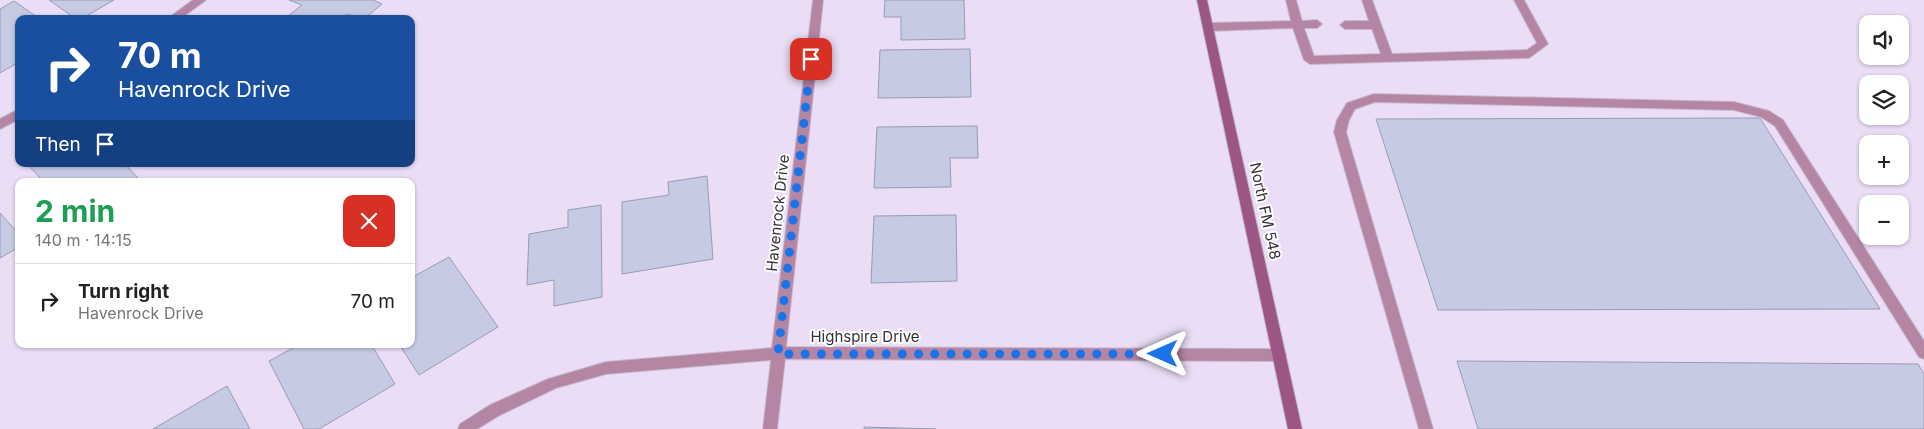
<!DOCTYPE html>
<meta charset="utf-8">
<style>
:root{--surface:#fff;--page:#f6f6f6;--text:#222;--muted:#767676;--line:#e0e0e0}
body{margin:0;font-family:Inter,sans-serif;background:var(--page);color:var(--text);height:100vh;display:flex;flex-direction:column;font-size:19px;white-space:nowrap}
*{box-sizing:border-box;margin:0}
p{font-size:16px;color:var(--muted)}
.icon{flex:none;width:28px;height:28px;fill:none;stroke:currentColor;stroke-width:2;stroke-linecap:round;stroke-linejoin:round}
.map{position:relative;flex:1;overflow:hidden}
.panel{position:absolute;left:15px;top:178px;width:400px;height:170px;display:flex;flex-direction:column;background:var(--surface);border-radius:10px;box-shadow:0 1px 4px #0004}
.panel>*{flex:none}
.guide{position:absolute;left:15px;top:15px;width:400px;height:152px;border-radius:10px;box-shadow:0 1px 4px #0004;background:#1a4fa0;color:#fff;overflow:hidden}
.fabs{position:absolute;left:1859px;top:15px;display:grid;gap:10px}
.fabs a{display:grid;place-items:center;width:50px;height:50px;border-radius:10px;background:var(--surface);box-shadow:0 1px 4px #0004;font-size:25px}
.pin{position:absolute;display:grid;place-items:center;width:42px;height:42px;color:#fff;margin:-21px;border-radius:10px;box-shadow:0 2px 8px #0006}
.me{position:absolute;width:55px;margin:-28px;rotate:270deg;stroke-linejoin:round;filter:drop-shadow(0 0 4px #0008)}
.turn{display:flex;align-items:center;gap:18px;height:105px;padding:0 20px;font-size:22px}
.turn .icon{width:65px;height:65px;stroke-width:2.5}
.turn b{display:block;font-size:35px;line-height:42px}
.then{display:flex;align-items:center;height:48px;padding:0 20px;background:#0003;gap:10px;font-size:19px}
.round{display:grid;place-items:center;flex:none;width:52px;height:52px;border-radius:10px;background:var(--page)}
.head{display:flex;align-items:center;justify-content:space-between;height:85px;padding:0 20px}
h1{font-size:30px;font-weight:700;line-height:38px;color:#1e9e55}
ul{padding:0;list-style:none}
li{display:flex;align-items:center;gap:15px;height:75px;padding:0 20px;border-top:1px solid var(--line)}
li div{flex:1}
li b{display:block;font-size:19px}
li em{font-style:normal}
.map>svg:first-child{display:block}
.building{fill:#c6cae3;stroke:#989bb3}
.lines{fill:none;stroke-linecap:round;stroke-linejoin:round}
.lane-casing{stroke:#c6bacf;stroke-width:2}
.street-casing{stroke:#c6bacf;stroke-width:2}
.secondary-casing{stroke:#c6bacf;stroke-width:2}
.lane{fill:#b585a4;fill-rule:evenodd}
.street{fill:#b585a4;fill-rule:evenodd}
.secondary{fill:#9c5685;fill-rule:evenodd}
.route{stroke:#1a73e8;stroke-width:9;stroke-dasharray:0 16.2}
.labels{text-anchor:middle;stroke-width:4;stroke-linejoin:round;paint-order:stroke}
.street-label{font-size:15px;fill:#353039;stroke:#fff}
</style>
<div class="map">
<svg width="1924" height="429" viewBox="0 0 1924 429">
<rect width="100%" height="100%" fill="#eaddf5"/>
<g class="building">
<path d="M 49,0 L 114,0 L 81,19 L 76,19 Z"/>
<path d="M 289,0 L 373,0 L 382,4 L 364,19 L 347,14 L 341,19 L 295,19 L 288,16 L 302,5 Z"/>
<path d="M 885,0 L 964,0 L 965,39 L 901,40 L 901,17 L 884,17 Z"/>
<path d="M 14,1 L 40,19 L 19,19 L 19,62 L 0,73 L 0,9 Z"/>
<path d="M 970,49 L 971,97 L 878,98 L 880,50 Z"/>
<path d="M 1760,118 L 1880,309 L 1438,310 L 1376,119 Z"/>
<path d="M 977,126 L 978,158 L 950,158 L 951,187 L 874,188 L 877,127 Z"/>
<path d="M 30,164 L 125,164 L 139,179 L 135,181 L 43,181 L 28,165 Z"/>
<path d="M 707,176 L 713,259 L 622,274 L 622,202 L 669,195 L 668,182 Z"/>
<path d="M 601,205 L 602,297 L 554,306 L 554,280 L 527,285 L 529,234 L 568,227 L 568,210 Z"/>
<path d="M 0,213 L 19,234 L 19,247 L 0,258 Z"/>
<path d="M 956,215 L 957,281 L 871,283 L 874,216 Z"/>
<path d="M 449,257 L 498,327 L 419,375 L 399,344 L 411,344 L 411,278 Z"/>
<path d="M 300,344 L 371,344 L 395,384 L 319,429 L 304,429 L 269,361 Z"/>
<path d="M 1457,361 L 1918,364 L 1924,374 L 1924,429 L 1478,429 Z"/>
<path d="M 227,386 L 250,429 L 153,429 Z"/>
<path d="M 864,427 L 936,429 L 864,429 Z"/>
</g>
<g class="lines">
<defs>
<g id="lane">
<path d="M 1286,0 L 1296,0 L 1302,21 L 1317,20 L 1322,24 L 1317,28 L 1304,28 L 1314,56 L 1381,54 L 1372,29 L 1345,29 L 1340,25 L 1345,21 L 1369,21 L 1362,0 L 1372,0 L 1392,54 L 1527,50 L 1537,43 L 1514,0 L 1524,0 L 1548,44 L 1529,58 L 1310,64 L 1304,60 L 1293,28 L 1208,31 L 1203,27 L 1208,23 L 1291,21 Z"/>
<path d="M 1374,94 L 1734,102 L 1769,111 L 1783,120 L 1924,341 L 1924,359 L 1919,357 L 1775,126 L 1761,117 L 1734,110 L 1375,102 L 1355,109 L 1349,120 L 1346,132 L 1433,429 L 1419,429 L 1334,132 L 1337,120 L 1347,103 Z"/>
</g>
<g id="street">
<path d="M 193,0 L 206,0 L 180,19 L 167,19 Z"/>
<path d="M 813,0 L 823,0 L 786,347 L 1279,349 L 1284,351 L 1286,355 L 1284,359 L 1279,361 L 785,359 L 777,429 L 763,429 L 771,360 L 606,374 L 556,388 L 500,415 L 477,429 L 458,429 L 460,424 L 490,405 L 548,379 L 606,362 L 772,348 Z"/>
<path d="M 19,109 L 19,119 L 0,129 L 0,119 Z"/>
</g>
<path id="secondary" d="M 1197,0 L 1207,0 L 1302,429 L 1288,429 Z"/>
</defs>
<use href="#lane" class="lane-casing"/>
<use href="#street" class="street-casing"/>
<use href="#secondary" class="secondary-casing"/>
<use href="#lane" class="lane"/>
<use href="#street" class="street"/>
<use href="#secondary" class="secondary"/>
</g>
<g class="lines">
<path class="route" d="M 811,59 L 778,354 L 1163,354"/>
</g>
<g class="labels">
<g class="street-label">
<text transform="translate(1265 211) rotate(78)" y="5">North FM 548</text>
<text transform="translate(778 213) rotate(-84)" y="5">Havenrock Drive</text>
<text x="865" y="342">Highspire Drive</text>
</g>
</g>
</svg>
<div class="fabs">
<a><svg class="icon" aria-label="sound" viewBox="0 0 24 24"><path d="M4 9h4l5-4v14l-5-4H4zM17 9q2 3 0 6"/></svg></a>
<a><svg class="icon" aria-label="layers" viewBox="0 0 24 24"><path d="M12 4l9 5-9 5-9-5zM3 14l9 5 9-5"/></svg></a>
<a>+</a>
<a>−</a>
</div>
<div class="pin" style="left:811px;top:59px;background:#d93025"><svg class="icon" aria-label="arrive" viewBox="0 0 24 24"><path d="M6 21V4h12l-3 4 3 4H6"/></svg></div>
<svg class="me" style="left:1163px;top:354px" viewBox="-20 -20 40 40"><path d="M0-17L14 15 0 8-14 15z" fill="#1a73e8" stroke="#fff" stroke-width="4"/></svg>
<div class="guide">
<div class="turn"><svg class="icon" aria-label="right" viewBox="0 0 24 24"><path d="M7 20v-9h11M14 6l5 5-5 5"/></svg><div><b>70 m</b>Havenrock Drive</div></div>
<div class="then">Then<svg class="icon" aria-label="arrive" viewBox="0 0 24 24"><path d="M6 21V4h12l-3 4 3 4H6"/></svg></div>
</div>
<section class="panel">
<div class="head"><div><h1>2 min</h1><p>140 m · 14:15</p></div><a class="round" style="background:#d93025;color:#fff"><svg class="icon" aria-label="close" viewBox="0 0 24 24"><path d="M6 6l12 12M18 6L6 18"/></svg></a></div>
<ul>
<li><svg class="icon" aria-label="right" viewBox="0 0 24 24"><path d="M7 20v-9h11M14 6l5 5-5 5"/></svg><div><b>Turn right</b><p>Havenrock Drive</p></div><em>70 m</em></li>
</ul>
</section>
</div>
